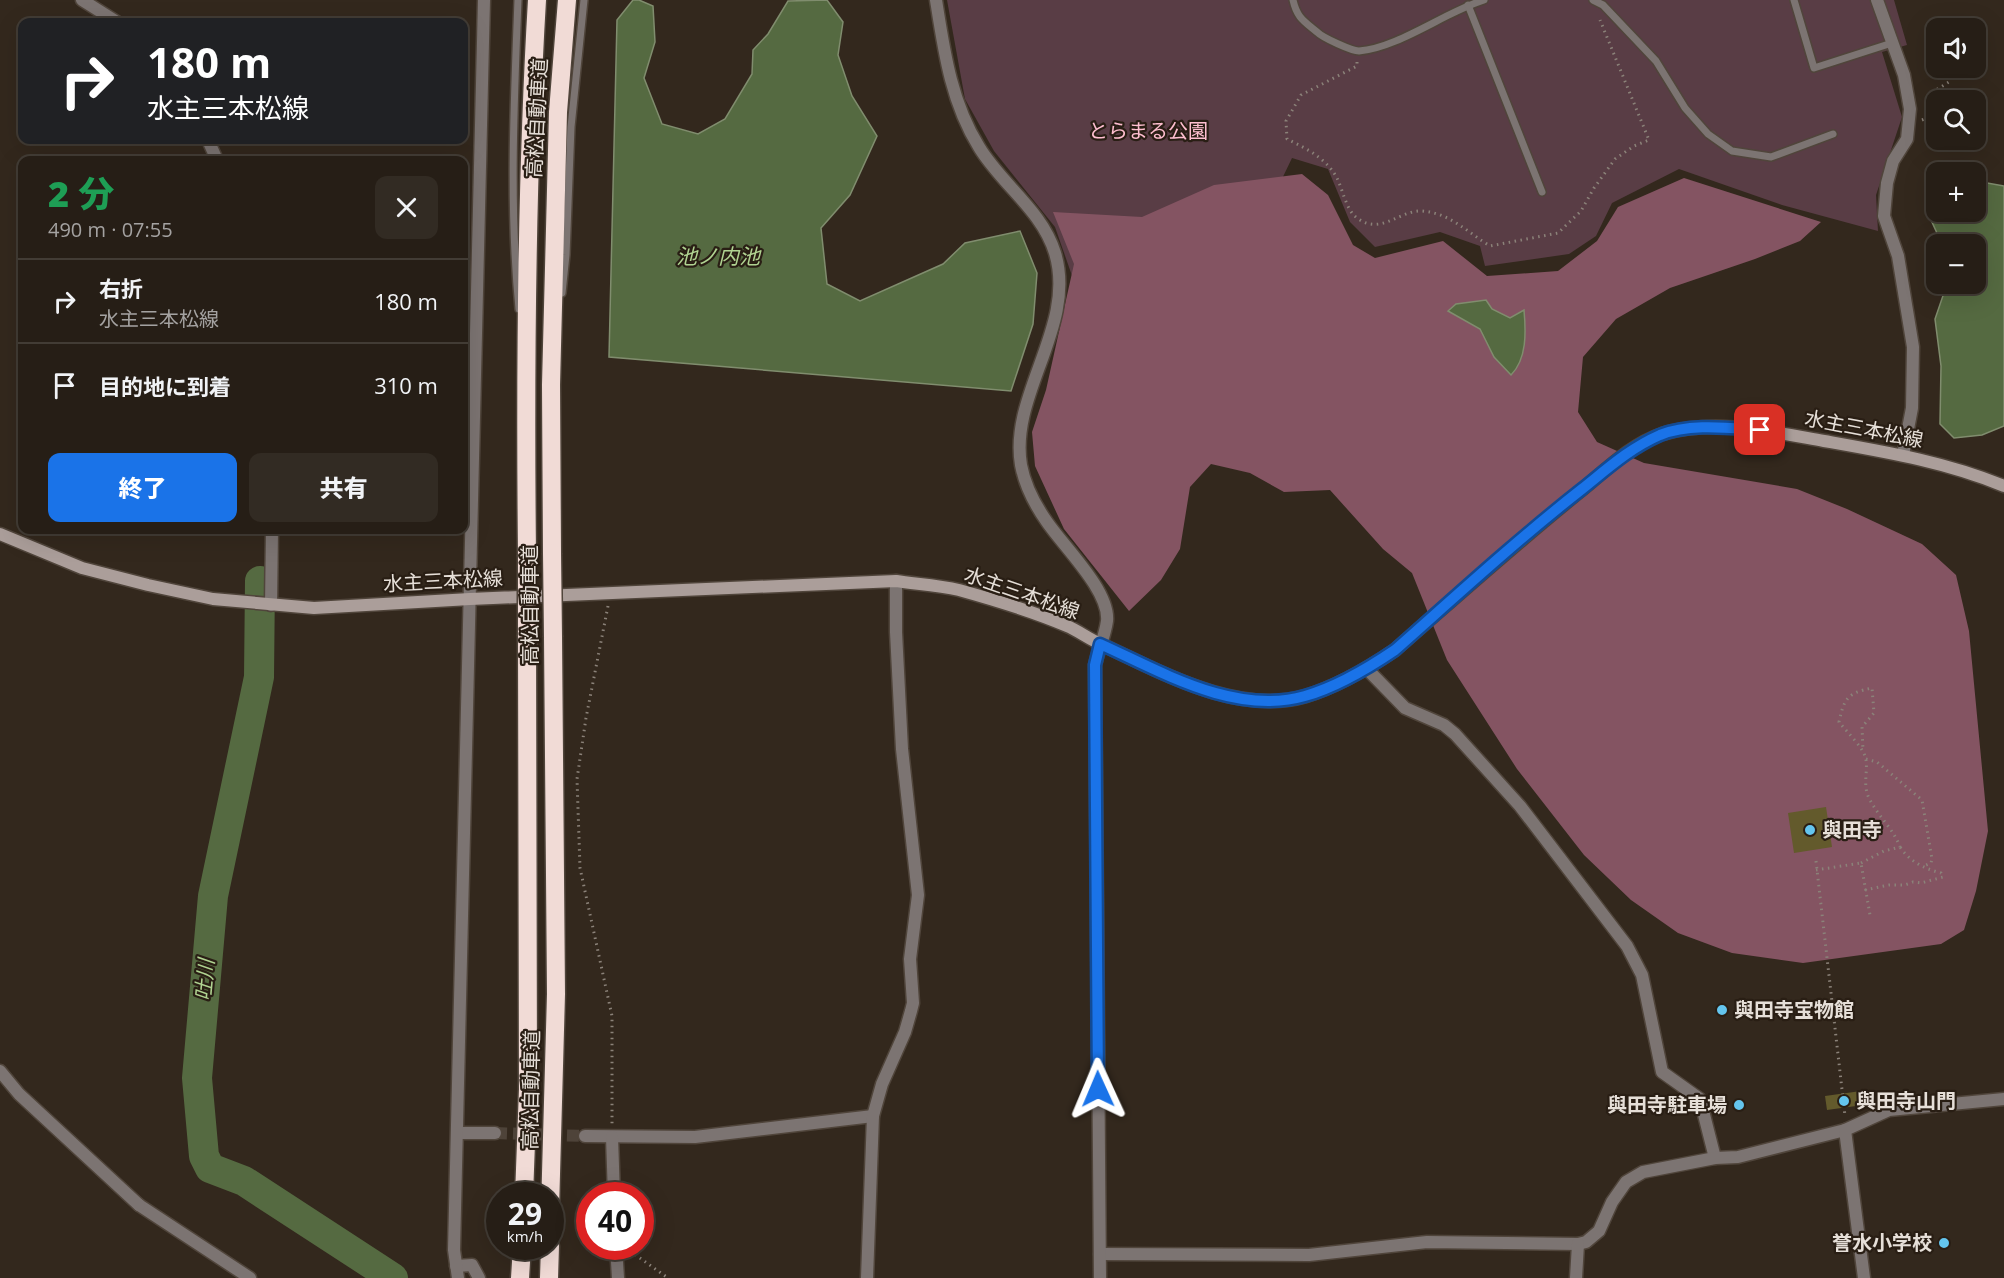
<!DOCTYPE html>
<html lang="ja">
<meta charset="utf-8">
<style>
:root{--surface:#261e16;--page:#322b23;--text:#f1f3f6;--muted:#a4a2a1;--line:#423c35;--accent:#1a73e8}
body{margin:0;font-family:"Open Sans","Noto Sans JP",sans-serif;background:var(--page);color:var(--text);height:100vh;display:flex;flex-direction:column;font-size:22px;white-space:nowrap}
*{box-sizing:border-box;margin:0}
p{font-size:20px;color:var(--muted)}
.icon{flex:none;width:33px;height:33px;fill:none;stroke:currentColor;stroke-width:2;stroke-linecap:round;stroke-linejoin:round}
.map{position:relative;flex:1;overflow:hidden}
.sheet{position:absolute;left:18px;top:156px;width:450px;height:378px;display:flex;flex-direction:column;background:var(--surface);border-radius:12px;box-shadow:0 6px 24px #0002,0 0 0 2px var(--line)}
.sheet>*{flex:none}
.guide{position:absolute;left:18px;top:18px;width:450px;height:126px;border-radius:12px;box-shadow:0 6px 24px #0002,0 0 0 2px var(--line);background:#202124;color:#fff;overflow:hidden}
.controls{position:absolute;left:1926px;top:18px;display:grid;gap:12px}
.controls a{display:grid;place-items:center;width:60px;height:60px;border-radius:12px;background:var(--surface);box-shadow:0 6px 24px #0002,0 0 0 2px var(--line);font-size:30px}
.speed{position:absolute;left:486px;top:1182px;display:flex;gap:12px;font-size:30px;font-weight:700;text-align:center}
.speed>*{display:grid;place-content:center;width:78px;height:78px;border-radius:50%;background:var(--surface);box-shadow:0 6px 24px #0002,0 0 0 2px var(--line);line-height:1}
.speed small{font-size:15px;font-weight:400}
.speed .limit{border:9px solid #d22;background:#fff;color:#111}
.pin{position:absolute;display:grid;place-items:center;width:51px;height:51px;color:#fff;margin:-26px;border-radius:12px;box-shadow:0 3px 9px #0006}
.me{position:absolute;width:66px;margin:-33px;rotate:359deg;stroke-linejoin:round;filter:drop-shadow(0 0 4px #0008)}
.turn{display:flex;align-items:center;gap:21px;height:126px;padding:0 30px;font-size:27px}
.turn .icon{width:78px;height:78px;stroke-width:2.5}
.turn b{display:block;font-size:42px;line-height:51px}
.round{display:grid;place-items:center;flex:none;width:63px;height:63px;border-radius:12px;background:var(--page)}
.headline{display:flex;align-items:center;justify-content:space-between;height:102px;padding:0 30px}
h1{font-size:36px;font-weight:800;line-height:45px;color:#1e9e55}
.primary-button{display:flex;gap:12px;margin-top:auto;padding:12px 30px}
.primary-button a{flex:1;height:69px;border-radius:12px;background:var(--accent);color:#fff;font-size:24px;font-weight:800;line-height:69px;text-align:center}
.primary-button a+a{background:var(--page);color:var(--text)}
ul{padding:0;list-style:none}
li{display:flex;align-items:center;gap:18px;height:84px;padding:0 30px;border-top:2px solid var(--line)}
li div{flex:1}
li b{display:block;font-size:22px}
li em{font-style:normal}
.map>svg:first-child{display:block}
.green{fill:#593d45}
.forest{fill:#845462}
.water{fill:#556a41;stroke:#808d6e;stroke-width:1.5}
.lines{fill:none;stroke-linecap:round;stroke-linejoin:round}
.river{stroke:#556a41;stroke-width:30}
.building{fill:#635a2c}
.minor-tunnel{stroke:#4e4339;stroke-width:12;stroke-dasharray:12 6;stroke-linecap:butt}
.service-casing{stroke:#50453b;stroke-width:10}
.minor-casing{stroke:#50453b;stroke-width:15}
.tertiary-casing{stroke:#50453b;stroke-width:15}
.secondary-casing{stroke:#50453b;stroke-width:15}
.motorway-casing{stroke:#50453b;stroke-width:21}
.path{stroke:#8b8279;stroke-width:3;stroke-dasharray:1.5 4.5;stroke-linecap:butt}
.service{stroke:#7c7472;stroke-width:7}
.minor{stroke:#7c7472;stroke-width:12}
.tertiary{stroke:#7c7472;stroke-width:12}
.secondary{stroke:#ab9e9a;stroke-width:12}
.motorway{stroke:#f1dbd6;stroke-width:18}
.motorway-bridge-casing{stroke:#50453b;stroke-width:21;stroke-linecap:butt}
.motorway-bridge{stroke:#f1dbd6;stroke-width:18}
.route-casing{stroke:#114b97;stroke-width:15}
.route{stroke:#1a73e8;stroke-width:10}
.poi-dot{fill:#64c5ee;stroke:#291e14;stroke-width:2}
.labels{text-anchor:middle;stroke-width:4.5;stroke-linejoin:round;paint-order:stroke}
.street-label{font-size:20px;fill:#e6dfd8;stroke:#291e14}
.park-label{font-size:20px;fill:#febecf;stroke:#291e14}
.poi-label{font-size:20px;font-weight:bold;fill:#e6dfd8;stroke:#291e14;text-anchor:start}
.water-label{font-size:21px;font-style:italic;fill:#b0d391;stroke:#291e14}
</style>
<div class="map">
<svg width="2004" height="1278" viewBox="0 0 2004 1278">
<rect width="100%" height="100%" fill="#33281d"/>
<path class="green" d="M 947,0 L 1894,0 L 1907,45 L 1882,52 L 1902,117 L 1876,195 L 1878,231 L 1782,205 L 1679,169 L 1612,203 L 1596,236 L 1569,254 L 1485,266 L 1480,246 L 1440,232 L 1375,247 L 1350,222 L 1328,169 L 1292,158 L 1266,212 L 1077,290 L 1055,227 L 994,151 L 965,99 Z"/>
<path class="forest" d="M 1302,174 L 1328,195 L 1353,245 L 1375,258 L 1443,241 L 1487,276 L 1558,271 L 1597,241 L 1618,207 L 1684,178 L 1821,222 L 1800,241 L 1755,259 L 1670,288 L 1616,319 L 1583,357 L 1578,412 L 1597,442 L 1644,463 L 1797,489 L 1847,509 L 1922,544 L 1956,575 L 1969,631 L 1988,831 L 1976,891 L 1964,930 L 1941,944 L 1803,963 L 1732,953 L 1678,933 L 1631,900 L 1584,855 L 1517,769 L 1447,660 L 1412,573 L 1383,549 L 1330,490 L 1284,492 L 1250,473 L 1211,464 L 1190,487 L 1180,549 L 1161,580 L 1129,611 L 1064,529 L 1035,466 L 1032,432 L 1046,390 L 1074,264 L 1053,212 L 1142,217 L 1214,185 Z"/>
<g class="water">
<path d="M 633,0 L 639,0 L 653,6 L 655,42 L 644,78 L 662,124 L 698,134 L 725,119 L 752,74 L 753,50 L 768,34 L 788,1 L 827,0 L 843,22 L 838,55 L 852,96 L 877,136 L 850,195 L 821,228 L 827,284 L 860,301 L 943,264 L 965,243 L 1020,231 L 1037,273 L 1033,324 L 1011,391 L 609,357 L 617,20 Z"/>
<path d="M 1976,181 L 2004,186 L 2004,426 L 1982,435 L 1954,438 L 1940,424 L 1941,366 L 1935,319 L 1947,284 L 1976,284 L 1976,244 L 1942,244 L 1926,209 L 1936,194 L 1936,212 L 1976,212 Z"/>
<path d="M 1486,300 L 1492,309 L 1510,318 L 1524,310 C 1526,332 1527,359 1511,375 L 1494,357 L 1480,329 L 1448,311 L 1456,304 Z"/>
</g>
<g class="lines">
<path class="river" d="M 260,581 L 259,677 L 213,896 L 197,1078 L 204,1156 L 210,1168 L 244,1181 L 393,1278"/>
</g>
<g class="building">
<path d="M 1826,807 L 1832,847 L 1794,853 L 1788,813 Z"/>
<path d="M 1861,1091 L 1863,1105 L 1827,1110 L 1825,1096 Z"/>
</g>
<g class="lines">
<path class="minor-tunnel" d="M 495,1133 L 585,1136"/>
<defs>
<g id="service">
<path d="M 518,0 C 514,103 509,206 519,309"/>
<path d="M 1293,0 C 1297,18 1304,21 1317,32 C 1323,38 1352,51 1359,51 C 1398,48 1445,12 1484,0"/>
<path d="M 1593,0 L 1603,5 L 1656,61 L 1685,108 L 1708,134 L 1732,151 L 1771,157 L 1833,134"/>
<path d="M 1794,0 L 1814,68 L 1892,43"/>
<path d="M 1468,5 L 1542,192"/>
<path d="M 562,293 L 566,255 L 571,127 L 584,0"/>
</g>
<g id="minor">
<path d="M 82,0 L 117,22"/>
<path d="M 1877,0 L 1904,75 L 1910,109 L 1907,139 L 1893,161 L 1887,183 L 1884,216 L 1898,256 L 1913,347 L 1912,408 L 1903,455"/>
<path d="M 208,140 L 217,160"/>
<path d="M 271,605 L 272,530"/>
<path d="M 1367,669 L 1405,708 L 1444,725 L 1455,734 L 1520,806 L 1627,946 L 1642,975 L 1662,1072 L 1700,1099 L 1715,1158"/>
<path d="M 458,1133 L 495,1133"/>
<path d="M 585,1136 L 695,1137 L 873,1116"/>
<path d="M 612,1137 L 614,1196"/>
<path d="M 139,1205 L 250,1278"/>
<path d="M 616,1246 L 618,1278"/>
<path d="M 1100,1254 L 1309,1255 L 1427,1242 L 1578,1244 L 1586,1242 L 1599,1231 L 1612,1202 L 1626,1182 L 1643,1172 L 1715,1158 L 1738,1157 L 1845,1130"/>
<path d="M 456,1266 L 472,1265 L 479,1278"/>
<path d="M 867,1278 L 873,1116 L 882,1084 L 905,1032 L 911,1011 L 913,1003 L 910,959 L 918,895 L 902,749 L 896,632 L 896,581"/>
<path d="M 1576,1278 L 1578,1244"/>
</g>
<g id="tertiary">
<path d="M 936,0 C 944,51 951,102 979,147 C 1001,184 1042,210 1055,253 C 1077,326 1009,394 1021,465 C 1025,486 1035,505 1047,522 C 1064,547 1110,591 1107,621 C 1105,636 1098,651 1095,665 L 1100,1278"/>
<path d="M 0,1071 L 19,1094 L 139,1205"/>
<path d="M 458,1278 L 454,1250 L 484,0"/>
<path d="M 1864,1278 L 1845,1130 L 1889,1110 L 2004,1099"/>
</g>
<path id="secondary" d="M 0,534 L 82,568 L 148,585 L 213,599 L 314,608 L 470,599 L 896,581 C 916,584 938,585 959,590 C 995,600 1032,611 1067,626 C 1079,631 1090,640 1103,645 C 1162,673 1239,716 1306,696 C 1338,686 1367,669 1395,650 C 1457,596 1519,540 1584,488 C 1608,468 1632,444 1662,434 C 1714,418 1773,432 1824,441 C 1886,452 1946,462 2004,486"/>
<g id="motorway">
<path d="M 552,553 L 551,385 L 558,112 L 567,0"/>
<path d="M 527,555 C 525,369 526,185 537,0"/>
<path d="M 524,1196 L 528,1089 L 527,636"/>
<path d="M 550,1210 L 556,994 L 553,637"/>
<path d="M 520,1278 L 522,1246"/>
<path d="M 549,1278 L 550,1246"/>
</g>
</defs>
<use href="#service" class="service-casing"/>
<use href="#minor" class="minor-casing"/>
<use href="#tertiary" class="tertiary-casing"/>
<use href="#secondary" class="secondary-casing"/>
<use href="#motorway" class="motorway-casing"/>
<g class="path">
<path d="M 1357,62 L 1357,66 L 1301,95 L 1286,121 L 1287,139 C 1307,149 1326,158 1337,178 C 1343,190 1346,210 1357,218 C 1381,236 1399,210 1422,211 C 1450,213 1467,232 1490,246 L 1558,233 L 1581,211 L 1594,188 L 1615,159 L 1634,146 L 1649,140 L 1600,20"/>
<path d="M 1922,120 L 1927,118 L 1936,90 L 1949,82"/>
<path d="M 608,606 L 586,718 L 577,779 L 580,868 L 612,1016 L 612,1124"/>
<path d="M 1866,759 L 1877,762 L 1922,800 L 1932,859 L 1931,863 L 1924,866"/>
<path d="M 1816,861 L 1845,1116"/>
<path d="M 1861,863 L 1884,851 L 1900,847 C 1894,830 1879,817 1870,800 C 1862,786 1868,773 1866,760 C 1865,749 1846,731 1839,722 C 1844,699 1847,693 1872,688 L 1874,713 L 1862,727 L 1863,751"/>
<path d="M 1816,870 L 1861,863 L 1870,915"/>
<path d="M 1865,890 L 1889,885 L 1905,885 L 1913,882 L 1921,883 L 1943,877 L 1941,873 C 1925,869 1909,861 1900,847"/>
<path d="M 630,1251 L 668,1278"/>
</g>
<use href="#service" class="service"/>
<use href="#minor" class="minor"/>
<use href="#tertiary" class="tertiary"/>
<use href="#secondary" class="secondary"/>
<use href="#motorway" class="motorway"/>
<defs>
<g id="motorway-bridge">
<path d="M 552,553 L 553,637"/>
<path d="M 527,555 L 527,636"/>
</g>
</defs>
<use href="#motorway-bridge" class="motorway-bridge-casing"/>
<use href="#motorway-bridge" class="motorway-bridge"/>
</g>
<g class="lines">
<defs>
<path id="route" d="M 1098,1089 L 1095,665 L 1100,644 C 1162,672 1235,716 1305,696 C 1337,687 1367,669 1395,650 C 1456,596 1517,540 1582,489 C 1607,469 1630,448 1660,435 C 1690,423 1728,428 1760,430"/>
</defs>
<use href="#route" class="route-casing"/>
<use href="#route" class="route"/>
</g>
<g class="poi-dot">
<circle cx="1810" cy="830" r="6"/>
<circle cx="1722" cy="1010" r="6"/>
<circle cx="1844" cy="1101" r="6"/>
<circle cx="1739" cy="1105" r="6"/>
<circle cx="1944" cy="1243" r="6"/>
</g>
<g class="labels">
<g class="street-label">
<text transform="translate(537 118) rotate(-87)" y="7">高松自動車道</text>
<text transform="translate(1864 429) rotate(11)" y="7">水主三本松線</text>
<text transform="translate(443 581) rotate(-3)" y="7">水主三本松線</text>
<text transform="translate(1022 593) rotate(19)" y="7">水主三本松線</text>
<text transform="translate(530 605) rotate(-90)" y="7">高松自動車道</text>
<text transform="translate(531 1090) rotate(-89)" y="7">高松自動車道</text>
</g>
<g class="park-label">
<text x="1148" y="138">とらまる公園</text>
</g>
<g class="poi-label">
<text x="1822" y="837">與田寺</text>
<text x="1734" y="1017">與田寺宝物館</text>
<text x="1856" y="1108">與田寺山門</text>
<text x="1727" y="1112" text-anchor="end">與田寺駐車場</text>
<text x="1932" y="1250" text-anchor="end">誉水小学校</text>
</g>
<g class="water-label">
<text x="718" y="264">池ノ内池</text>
<text transform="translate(205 980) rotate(-85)" y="7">吐川</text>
</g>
</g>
</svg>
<div class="controls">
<a><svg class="icon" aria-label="sound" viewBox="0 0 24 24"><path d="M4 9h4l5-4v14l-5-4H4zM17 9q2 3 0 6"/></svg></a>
<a><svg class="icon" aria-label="search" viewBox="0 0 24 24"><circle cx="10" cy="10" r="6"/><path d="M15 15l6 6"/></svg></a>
<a>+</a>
<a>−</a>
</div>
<div class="speed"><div>29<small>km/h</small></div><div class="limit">40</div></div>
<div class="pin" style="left:1760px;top:430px;background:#d93025"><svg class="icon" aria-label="arrive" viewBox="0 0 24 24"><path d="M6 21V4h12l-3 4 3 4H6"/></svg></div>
<svg class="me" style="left:1098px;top:1089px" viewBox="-20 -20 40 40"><path d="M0-17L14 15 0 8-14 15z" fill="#1a73e8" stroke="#fff" stroke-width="4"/></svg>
<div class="guide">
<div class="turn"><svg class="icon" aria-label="right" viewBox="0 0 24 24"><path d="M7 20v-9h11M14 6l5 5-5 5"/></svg><div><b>180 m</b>水主三本松線</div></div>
</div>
<section class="sheet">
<div class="headline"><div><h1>2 分</h1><p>490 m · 07:55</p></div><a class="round"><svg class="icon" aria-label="close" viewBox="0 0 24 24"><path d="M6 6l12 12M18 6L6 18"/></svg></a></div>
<ul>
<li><svg class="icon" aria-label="right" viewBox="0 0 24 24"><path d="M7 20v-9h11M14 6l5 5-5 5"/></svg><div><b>右折</b><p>水主三本松線</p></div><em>180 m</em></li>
<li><svg class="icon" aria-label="arrive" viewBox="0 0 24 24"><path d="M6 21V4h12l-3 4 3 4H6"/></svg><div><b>目的地に到着</b></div><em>310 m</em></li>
</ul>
<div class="primary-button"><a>終了</a><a>共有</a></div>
</section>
</div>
